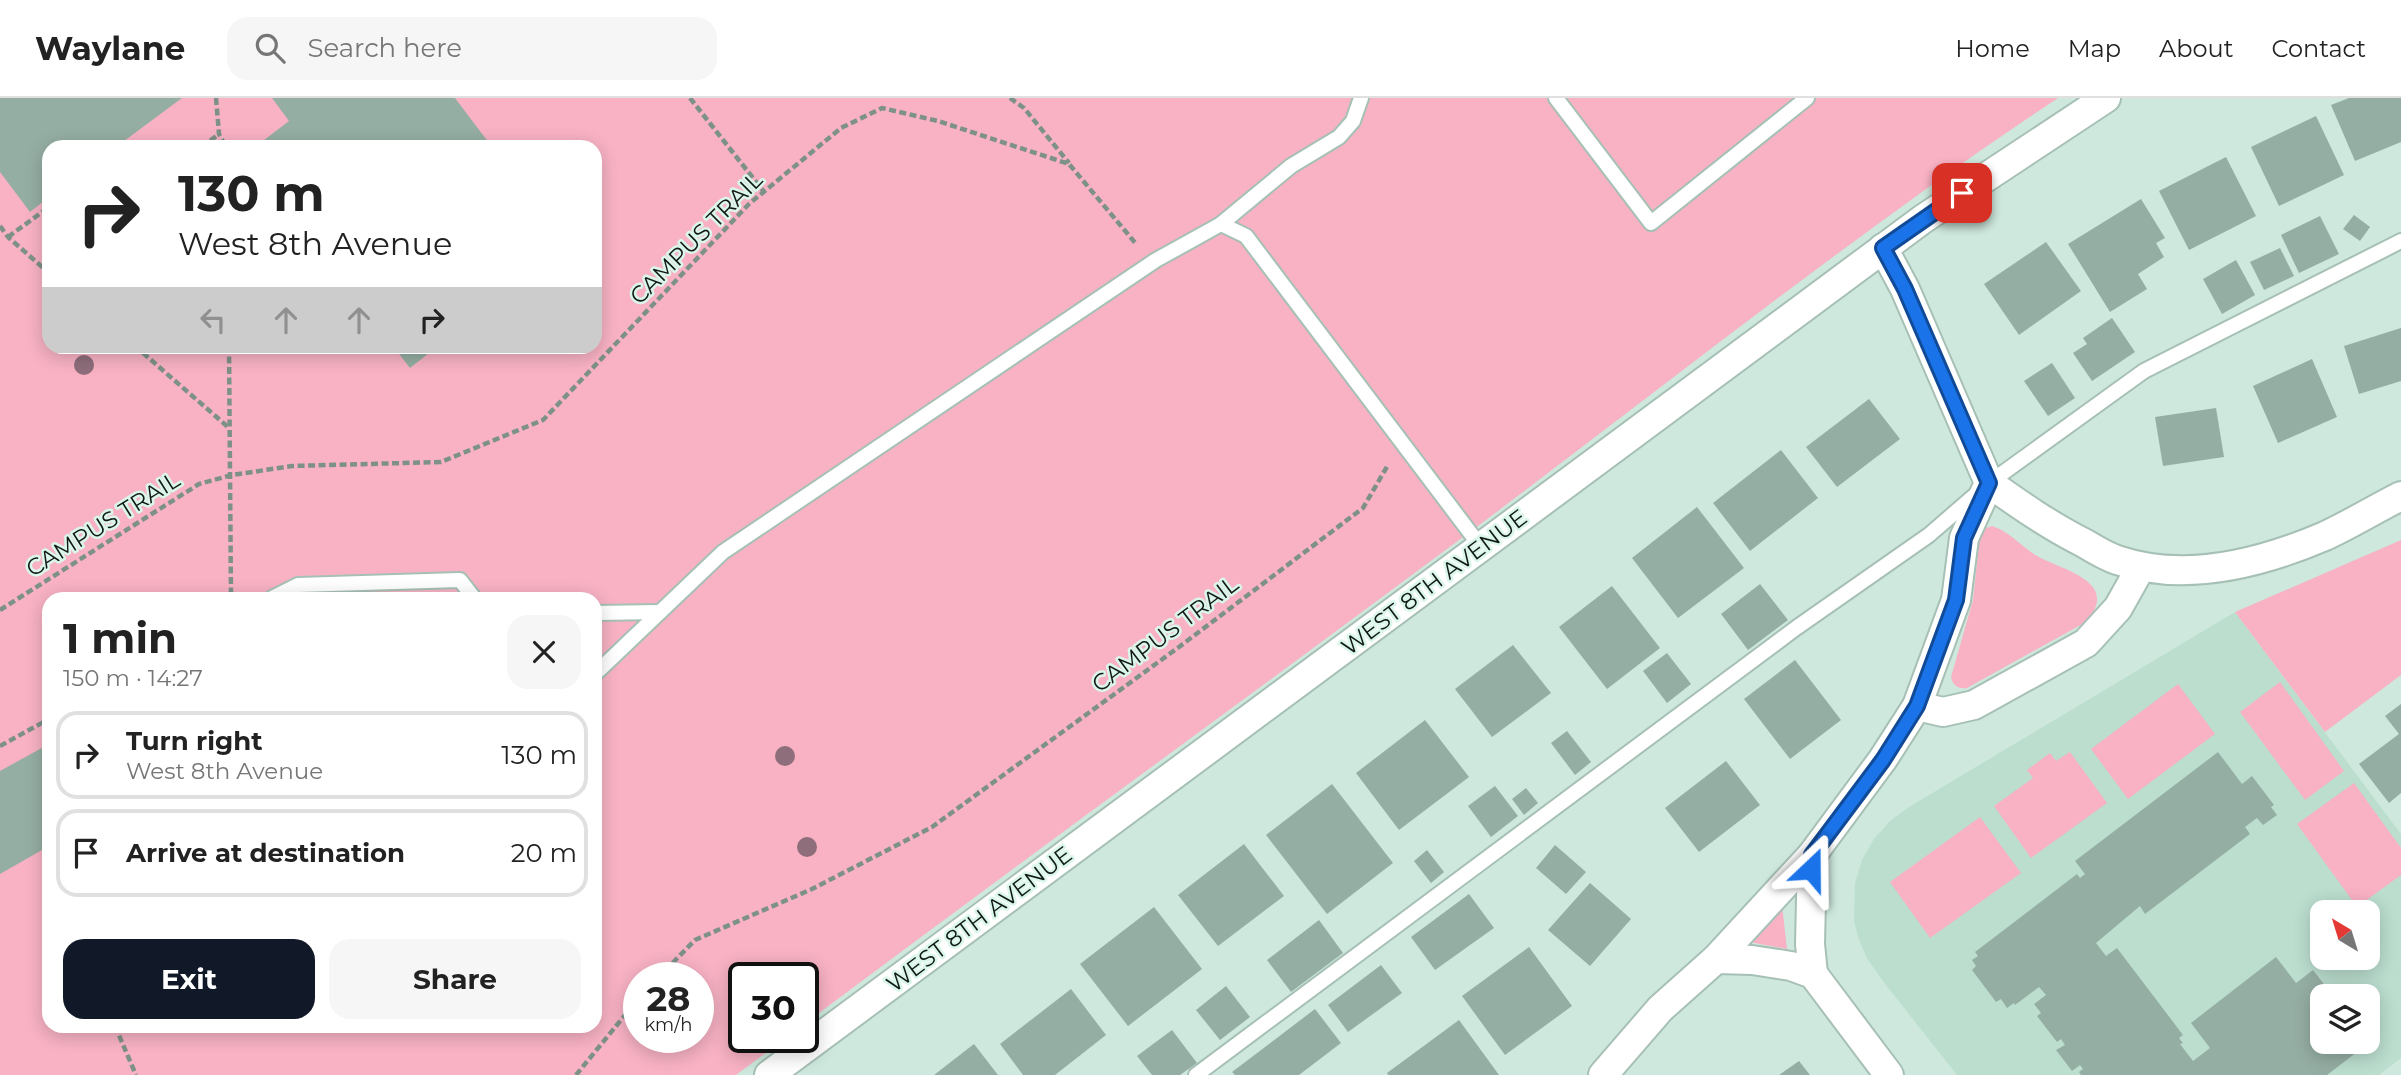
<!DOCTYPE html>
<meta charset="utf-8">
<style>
:root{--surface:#fff;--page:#f6f6f6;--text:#222;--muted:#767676;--line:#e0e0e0;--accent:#111827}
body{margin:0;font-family:Montserrat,sans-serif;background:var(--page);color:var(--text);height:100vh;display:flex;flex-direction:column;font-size:26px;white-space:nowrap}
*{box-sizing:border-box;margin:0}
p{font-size:23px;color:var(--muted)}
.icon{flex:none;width:38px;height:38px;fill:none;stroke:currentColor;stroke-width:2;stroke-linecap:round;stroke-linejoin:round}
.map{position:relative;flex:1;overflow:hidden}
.drawer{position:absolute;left:42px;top:494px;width:560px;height:441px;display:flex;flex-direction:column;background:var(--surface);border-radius:21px;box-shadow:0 4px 18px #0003}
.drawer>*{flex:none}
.top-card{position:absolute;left:42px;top:42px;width:560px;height:214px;border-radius:21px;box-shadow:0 4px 18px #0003;background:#fff;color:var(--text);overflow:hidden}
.needle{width:46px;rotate:322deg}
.controls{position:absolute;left:2310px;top:802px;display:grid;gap:14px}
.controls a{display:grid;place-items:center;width:70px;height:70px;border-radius:14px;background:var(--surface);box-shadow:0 4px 18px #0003;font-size:35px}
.speed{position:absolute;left:623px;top:864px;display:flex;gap:14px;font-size:35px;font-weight:700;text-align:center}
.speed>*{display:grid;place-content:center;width:91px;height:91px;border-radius:50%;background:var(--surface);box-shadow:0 4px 18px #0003;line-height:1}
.speed small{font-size:18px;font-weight:400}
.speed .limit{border:4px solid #111;border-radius:10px;background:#fff;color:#111}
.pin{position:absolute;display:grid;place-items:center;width:60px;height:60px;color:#fff;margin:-30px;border-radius:14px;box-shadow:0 4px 10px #0006}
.me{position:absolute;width:77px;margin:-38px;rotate:23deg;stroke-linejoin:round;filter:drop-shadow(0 0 5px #0008)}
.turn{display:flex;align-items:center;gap:24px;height:147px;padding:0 21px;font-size:32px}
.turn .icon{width:91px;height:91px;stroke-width:2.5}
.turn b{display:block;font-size:49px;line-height:60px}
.lanes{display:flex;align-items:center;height:66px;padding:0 21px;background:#0003;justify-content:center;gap:35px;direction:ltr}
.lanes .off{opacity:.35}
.round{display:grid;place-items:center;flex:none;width:74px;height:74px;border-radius:21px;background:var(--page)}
.headline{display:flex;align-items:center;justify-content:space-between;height:119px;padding:0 21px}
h1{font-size:42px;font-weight:700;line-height:52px}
.cta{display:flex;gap:14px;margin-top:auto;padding:14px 21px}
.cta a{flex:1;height:80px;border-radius:21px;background:var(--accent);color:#fff;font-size:28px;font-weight:700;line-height:80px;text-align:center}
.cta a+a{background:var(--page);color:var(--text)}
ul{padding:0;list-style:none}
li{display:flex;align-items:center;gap:21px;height:88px;margin:0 14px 10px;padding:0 7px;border:4px solid var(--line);border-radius:21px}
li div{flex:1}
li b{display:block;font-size:26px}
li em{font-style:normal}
header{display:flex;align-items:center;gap:42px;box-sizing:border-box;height:98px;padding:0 35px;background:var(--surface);border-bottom:2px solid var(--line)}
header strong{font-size:33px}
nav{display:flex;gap:38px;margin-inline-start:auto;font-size:24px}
.search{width:490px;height:63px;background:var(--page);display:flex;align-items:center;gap:18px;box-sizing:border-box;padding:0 24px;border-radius:21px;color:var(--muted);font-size:26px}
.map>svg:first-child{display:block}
.built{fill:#bbdecf;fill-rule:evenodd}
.green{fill:#f8b2c4;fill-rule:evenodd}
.building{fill:#95aea3}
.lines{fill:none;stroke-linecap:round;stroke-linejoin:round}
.lane-casing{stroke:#a7c0b5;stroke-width:18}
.street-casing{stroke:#a7c0b5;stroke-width:32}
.path{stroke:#7e9189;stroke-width:4.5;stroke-dasharray:7 3.5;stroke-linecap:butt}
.lane{stroke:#fff;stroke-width:14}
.street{stroke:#fff;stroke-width:28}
.tree{fill:#8f6e7c}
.route-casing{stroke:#114b97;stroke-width:18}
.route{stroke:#1a73e8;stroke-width:12}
.labels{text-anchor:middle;stroke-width:5;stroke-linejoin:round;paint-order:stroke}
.street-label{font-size:23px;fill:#101915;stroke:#dbf6ea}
</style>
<header>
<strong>Waylane</strong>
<div class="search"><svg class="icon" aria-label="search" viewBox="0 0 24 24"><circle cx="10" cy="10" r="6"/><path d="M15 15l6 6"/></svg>Search here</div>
<nav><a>Home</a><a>Map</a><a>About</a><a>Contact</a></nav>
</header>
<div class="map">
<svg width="2401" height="977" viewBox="0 0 2401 977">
<rect width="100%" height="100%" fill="#cee8dd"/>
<path class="built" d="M 2235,514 L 2401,736 L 2401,960 L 2379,977 L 1957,977 L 1882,882 L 1867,860 L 1859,842 L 1854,823 L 1855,785 L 1862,762 L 1874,741 L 1890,723 L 1909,709 ZM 2322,814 L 2368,814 L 2368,859 L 2322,859 ZM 2322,898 L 2368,898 L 2368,943 L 2322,943 Z"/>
<g class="green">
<path d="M 0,0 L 2058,0 C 1858,133 1670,284 1478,428 C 1254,595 1027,759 803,927 L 803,880 L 744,880 L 744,940 L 786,940 L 736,977 L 0,977 ZM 49,49 L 595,49 L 595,248 L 49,248 ZM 49,500 L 595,500 L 595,928 L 49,928 ZM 639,880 L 698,880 L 698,940 L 639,940 Z"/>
<path d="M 1992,428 C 2009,433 2022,449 2037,458 C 2061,472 2122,483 2086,524 L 1967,590 C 1958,591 1953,588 1951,579 L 1973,502 L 1980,437 L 1986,430 Z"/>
<path d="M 2401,442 L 2401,577 L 2325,634 L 2235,514 Z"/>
<path d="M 2280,584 L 2344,673 L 2305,702 L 2240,614 Z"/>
<path d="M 2178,586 L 2215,636 L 2128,701 L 2091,651 Z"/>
<path d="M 2070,654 L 2107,705 L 2031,760 L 1994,708 L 2033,680 L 2027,672 L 2050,655 L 2056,663 Z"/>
<path d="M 2354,685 L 2401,750 L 2401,777 L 2357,809 L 2297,726 Z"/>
<path d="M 1980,719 L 2021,775 L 1930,840 L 1890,784 Z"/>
<path d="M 1782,807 L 1787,851 L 1749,844 Z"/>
</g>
<g class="building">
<path d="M 0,0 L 182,0 L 116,49 L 49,49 L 49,99 L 30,114 L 0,74 Z"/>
<path d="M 272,0 L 455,0 L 492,49 L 255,49 L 289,23 Z"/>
<path d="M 2349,0 L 2401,0 L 2401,44 L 2355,63 L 2331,7 Z"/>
<path d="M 2316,18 L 2344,77 L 2279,108 L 2251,49 Z"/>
<path d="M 2226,59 L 2256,118 L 2189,152 L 2159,93 Z"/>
<path d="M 2141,101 L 2165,140 L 2156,145 L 2164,159 L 2138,176 L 2147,191 L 2110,214 L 2068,146 Z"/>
<path d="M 2354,117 L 2370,129 L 2360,143 L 2343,131 Z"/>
<path d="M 2320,118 L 2339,156 L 2299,175 L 2281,137 Z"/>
<path d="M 2046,144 L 2081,193 L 2019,237 L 1984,186 Z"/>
<path d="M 2280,150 L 2294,178 L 2264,192 L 2250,164 Z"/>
<path d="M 2236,162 L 2255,197 L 2222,216 L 2203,181 Z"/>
<path d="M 2112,220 L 2135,254 L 2092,283 L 2073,255 L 2087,246 L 2083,240 Z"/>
<path d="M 2401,230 L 2401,283 L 2359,296 L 2344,248 Z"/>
<path d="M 393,248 L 438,248 L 410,270 Z"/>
<path d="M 2312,261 L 2337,319 L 2278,345 L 2253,288 Z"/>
<path d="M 2052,265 L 2075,300 L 2048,318 L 2024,283 Z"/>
<path d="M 1869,301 L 1900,341 L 1837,389 L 1806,349 Z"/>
<path d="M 2216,310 L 2224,359 L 2163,368 L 2155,319 Z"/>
<path d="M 1781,352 L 1818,400 L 1750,453 L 1713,405 Z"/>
<path d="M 1697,409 L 1744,470 L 1678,520 L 1632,460 Z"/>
<path d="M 1760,486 L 1788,522 L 1748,552 L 1721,516 Z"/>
<path d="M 1612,488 L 1660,550 L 1607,591 L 1559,529 Z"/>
<path d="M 1513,547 L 1551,595 L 1492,639 L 1455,591 Z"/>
<path d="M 1667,555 L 1691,586 L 1667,605 L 1643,573 Z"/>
<path d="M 1795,562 L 1841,622 L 1790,661 L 1744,601 Z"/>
<path d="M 2401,606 L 2401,695 L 2389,705 L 2359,666 L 2399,636 L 2385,618 Z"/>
<path d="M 1425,622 L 1469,679 L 1399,732 L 1356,675 Z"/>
<path d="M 1567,633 L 1591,664 L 1575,677 L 1551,645 Z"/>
<path d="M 49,646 L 49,748 L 0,776 L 0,673 Z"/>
<path d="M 2218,654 L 2242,686 L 2252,678 L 2274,707 L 2271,709 L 2277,717 L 2263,727 L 2257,720 L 2245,729 L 2250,736 L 2145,816 L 2140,808 L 2096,845 L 2106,858 L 2117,850 L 2183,937 L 2179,940 L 2183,945 L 2180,946 L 2193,963 L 2210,950 L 2191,925 L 2276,859 L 2296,885 L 2313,872 L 2333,898 L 2322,898 L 2322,943 L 2359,943 L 2356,945 L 2361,951 L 2327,977 L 2081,977 L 2079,974 L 2083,971 L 2080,967 L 2072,973 L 2056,952 L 2065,947 L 2061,941 L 2057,944 L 2037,918 L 2041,915 L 2034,906 L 2046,897 L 2039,889 L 2015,907 L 2014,905 L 2007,910 L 2001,901 L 1996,904 L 1972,872 L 1976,868 L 1972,862 L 1978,858 L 1975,854 L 2077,776 L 2080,780 L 2085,776 L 2075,763 Z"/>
<path d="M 1726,663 L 1760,707 L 1699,754 L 1665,710 Z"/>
<path d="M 1332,686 L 1393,765 L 1327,816 L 1266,737 Z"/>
<path d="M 1495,688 L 1518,718 L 1491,739 L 1468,708 Z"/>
<path d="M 1526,690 L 1538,705 L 1524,717 L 1512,701 Z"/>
<path d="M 1244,746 L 1284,798 L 1218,848 L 1178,797 Z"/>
<path d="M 1555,747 L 1586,774 L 1566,796 L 1536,770 Z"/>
<path d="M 1427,752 L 1444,774 L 1431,785 L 1414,763 Z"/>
<path d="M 1590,785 L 1631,821 L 1590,868 L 1548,832 Z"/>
<path d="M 1469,796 L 1494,830 L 1435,872 L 1411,839 Z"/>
<path d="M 1154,809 L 1202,871 L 1128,928 L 1080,866 Z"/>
<path d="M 1319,822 L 1343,855 L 1291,894 L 1267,862 Z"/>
<path d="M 1529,849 L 1572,908 L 1505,957 L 1462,898 Z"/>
<path d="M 1381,867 L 1402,895 L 1348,934 L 1328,907 Z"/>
<path d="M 1226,888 L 1250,919 L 1220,942 L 1196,912 Z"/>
<path d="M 1071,891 L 1106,937 L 1055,977 L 1023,977 L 1000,946 Z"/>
<path d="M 1315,911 L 1341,945 L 1299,977 L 1235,977 L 1232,974 Z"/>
<path d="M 1459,922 L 1499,977 L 1388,977 L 1387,975 Z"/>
<path d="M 1172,932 L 1197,965 L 1180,977 L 1152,977 L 1137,958 Z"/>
<path d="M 974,946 L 998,977 L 934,977 Z"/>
<path d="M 1799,963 L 1810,977 L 1779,977 Z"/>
</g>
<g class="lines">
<defs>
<g id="lane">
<path d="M 1556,0 L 1651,125 L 1807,0"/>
<path d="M 1221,126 L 1246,138 L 1481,449"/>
<path d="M 272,500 L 298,487 L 460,482 L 474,500"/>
<path d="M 595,515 L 660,514"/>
<path d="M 595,576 L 723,454 L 1156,162 L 1221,126 L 1291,68 L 1339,39 L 1353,23 L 1361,0"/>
<path d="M 1196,977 L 1796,530 L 1929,437 L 1989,385 L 2144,273 L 2401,143"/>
</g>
<g id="street">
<path d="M 1989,385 C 2020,407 2050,428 2084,445 C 2094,451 2105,458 2117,462 C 2184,485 2262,465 2325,438 C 2351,426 2375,411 2401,398"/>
<path d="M 1917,608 L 1943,614 L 1974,607 L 2086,545 L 2118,510 L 2141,469"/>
<path d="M 1812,757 L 1810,846 L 1813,876"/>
<path d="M 1716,861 L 1752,862 L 1791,868 L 1813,876 L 1889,977"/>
<path d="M 769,977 L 1923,121 L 2106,0"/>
<path d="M 1603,977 L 1660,911 L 1716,861 L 1812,757 L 1883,661 L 1917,608 L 1956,502 L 1964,440 L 1989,385 L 1905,191 L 1883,150"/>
</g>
</defs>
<use href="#lane" class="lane-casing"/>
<use href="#street" class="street-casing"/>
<g class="path">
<path d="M 216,0 L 219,36 L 226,49"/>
<path d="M 690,0 L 764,94"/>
<path d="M 1010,0 L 1024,10 L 1069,65"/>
<path d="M 202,49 L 219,36"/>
<path d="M 0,128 L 8,139 L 49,175"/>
<path d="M 8,139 L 49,109"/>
<path d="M 135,248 L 228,329"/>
<path d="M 229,248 L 231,500"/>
<path d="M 229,253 L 262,248"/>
<path d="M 0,512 L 199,386 L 232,377 L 292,368 L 441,364 L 543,322 L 749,106 L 841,30 L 882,10 L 938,23 L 1069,66 L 1137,147"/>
<path d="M 0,648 L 49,621"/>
<path d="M 45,751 L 49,758"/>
<path d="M 658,880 L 695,842 L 812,791 L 932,729 L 1179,549 L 1363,410 L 1388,367"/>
<path d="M 115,928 L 136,977"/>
<path d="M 576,977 L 639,900"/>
</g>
<use href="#lane" class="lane"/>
<use href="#street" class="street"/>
</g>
<g class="tree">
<circle cx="84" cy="267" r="10"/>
<circle cx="785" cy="658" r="10"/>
<circle cx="807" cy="749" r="10"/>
</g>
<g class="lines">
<defs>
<path id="route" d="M 1811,771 L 1812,757 L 1883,662 L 1917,608 L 1956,502 L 1964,440 L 1989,385 L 1905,191 L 1883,150 L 1962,95"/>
</defs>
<use href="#route" class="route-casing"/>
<use href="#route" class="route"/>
</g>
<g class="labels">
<g class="street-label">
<text transform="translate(696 140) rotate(-45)" y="8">CAMPUS TRAIL</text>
<text transform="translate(103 426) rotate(-32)" y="8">CAMPUS TRAIL</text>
<text transform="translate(1434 484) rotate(-37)" y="8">WEST 8TH AVENUE</text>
<text transform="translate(1165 536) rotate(-37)" y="8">CAMPUS TRAIL</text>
<text transform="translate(979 821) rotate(-37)" y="8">WEST 8TH AVENUE</text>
</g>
</g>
</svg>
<div class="controls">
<a><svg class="needle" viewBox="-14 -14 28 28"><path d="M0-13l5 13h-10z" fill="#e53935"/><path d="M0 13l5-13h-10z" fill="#767676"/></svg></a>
<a><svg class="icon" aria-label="layers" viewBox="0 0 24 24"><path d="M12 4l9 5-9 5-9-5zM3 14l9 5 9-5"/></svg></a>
</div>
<div class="speed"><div>28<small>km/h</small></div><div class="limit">30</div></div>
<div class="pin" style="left:1962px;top:95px;background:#d93025"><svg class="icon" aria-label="arrive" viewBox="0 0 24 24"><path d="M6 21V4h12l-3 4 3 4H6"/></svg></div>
<svg class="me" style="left:1811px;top:771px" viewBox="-20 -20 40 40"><path d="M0-17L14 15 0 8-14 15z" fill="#1a73e8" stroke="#fff" stroke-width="4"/></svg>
<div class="top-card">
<div class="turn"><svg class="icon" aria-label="right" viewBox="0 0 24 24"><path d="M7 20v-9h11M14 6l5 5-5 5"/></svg><div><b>130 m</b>West 8th Avenue</div></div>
<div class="lanes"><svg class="icon off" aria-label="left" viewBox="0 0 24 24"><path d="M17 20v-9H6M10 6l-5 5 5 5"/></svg><svg class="icon off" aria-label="ahead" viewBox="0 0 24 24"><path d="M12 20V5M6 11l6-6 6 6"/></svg><svg class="icon off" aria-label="ahead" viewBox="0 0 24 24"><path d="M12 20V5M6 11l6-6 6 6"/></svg><svg class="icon" aria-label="right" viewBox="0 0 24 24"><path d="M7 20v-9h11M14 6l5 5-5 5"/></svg></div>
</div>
<section class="drawer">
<div class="headline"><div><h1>1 min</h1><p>150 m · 14:27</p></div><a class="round"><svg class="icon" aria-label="close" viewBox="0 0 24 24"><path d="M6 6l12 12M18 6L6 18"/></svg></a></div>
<ul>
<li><svg class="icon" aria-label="right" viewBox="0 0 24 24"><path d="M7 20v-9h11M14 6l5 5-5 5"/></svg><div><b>Turn right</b><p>West 8th Avenue</p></div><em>130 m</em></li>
<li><svg class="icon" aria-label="arrive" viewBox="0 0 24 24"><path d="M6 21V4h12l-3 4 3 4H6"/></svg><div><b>Arrive at destination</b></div><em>20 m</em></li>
</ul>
<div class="cta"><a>Exit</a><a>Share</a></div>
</section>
</div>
